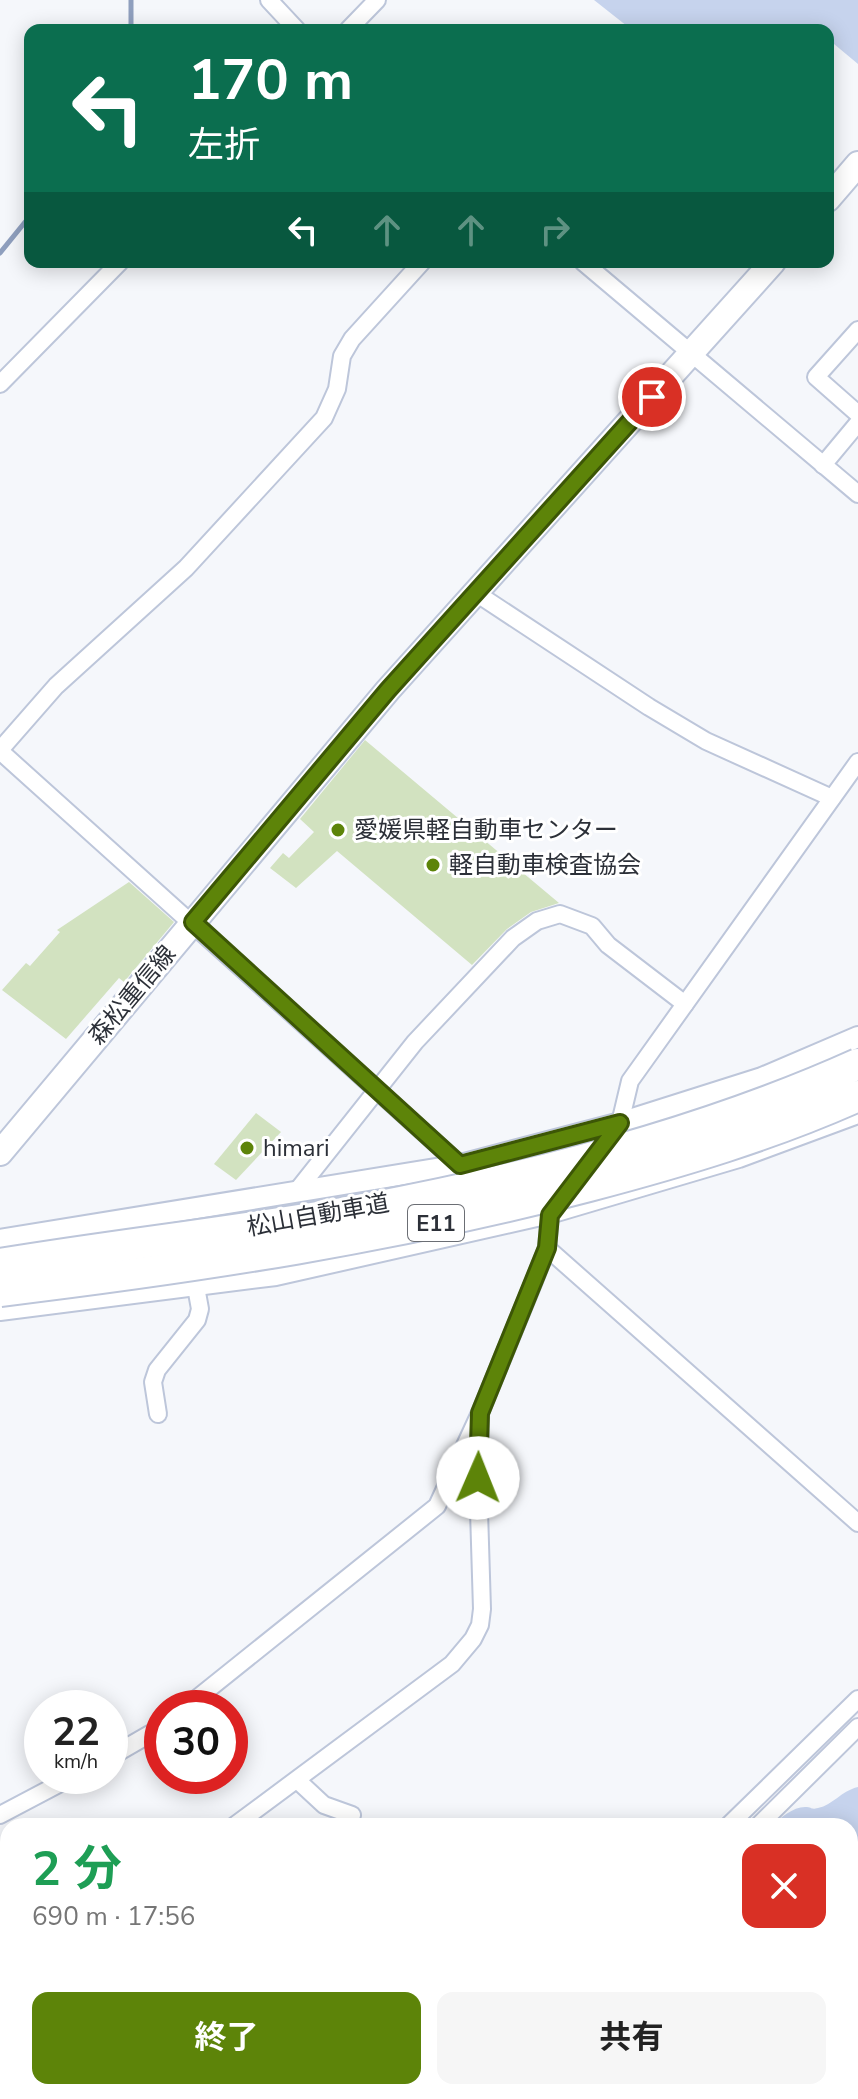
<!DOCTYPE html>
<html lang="ja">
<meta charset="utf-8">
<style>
:root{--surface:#fff;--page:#f6f6f6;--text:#222;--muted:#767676;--accent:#5d8409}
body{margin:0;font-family:"Nunito Sans","Noto Sans JP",sans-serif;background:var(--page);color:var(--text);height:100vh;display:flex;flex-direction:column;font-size:30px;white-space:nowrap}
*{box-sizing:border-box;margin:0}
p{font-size:26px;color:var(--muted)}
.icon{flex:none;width:44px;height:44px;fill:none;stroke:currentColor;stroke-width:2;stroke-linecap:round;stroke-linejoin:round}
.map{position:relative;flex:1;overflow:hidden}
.details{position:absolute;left:0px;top:1818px;width:858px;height:282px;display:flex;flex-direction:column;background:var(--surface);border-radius:24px 24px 0 0;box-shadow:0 4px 20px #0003}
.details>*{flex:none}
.top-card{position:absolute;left:24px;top:24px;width:810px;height:244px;border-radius:16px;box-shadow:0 4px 20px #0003;background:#0b6e4f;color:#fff;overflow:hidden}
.speed{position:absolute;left:24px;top:1690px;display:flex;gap:16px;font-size:40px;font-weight:700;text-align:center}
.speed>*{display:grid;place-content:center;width:104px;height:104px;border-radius:50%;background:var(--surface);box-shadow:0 4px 20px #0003;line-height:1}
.speed small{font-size:20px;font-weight:400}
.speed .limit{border:12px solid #d22;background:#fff;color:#111}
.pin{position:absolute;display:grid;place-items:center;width:68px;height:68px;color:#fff;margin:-34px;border:4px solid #fff;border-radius:50%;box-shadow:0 2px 8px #0007}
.me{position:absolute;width:88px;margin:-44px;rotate:1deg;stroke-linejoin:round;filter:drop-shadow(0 0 6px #0008)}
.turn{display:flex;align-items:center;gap:28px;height:168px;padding:0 32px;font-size:36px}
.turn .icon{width:104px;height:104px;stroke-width:2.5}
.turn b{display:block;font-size:56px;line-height:68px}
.lanes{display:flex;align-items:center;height:76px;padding:0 32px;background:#0003;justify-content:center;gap:40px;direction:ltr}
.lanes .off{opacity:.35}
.round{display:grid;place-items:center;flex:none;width:84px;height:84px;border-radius:16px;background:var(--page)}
.headline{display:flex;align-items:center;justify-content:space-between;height:136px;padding:0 32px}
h1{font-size:48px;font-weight:700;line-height:60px;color:#1e9e55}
.primary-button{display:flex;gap:16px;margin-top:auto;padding:16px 32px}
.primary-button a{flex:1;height:92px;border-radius:16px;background:var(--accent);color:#fff;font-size:32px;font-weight:700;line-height:92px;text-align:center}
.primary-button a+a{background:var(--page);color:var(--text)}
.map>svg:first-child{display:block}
.green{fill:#c6d3ed}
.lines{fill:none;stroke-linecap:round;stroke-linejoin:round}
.stream{stroke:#8f9fbe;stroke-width:5}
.building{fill:#d2e2c0}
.minor-casing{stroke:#bdc6da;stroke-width:20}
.tertiary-casing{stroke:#bdc6da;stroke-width:24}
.secondary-casing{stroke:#bdc6da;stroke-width:28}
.path{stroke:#9fa2a8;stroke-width:3;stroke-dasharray:6 6;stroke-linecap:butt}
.minor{stroke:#fff;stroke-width:16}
.tertiary{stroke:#fff;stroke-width:20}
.secondary{stroke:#fff;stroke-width:24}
.motorway-bridge-casing{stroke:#bdc6da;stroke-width:34;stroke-linecap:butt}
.motorway-bridge{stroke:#fff;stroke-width:30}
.route-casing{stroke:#3c5606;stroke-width:20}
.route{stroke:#5d8409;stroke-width:14}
.poi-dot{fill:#5d8409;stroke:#fff;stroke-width:3}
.labels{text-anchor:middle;stroke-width:6;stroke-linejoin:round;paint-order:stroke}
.shield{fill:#fff;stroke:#6b6e74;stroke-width:2}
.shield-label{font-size:22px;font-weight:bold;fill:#2c3038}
.poi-label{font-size:24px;fill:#2c3038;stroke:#fff;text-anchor:start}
.street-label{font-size:24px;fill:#2c3038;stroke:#fff}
</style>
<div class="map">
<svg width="858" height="2099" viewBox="0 0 858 2099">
<rect width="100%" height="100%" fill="#f5f7fb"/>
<g class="green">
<path d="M 594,0 L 858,0 L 858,64 L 828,39 L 828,30 L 818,30 L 811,24 L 805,30 L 632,30 Z"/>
<path d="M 858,1787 L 858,1936 L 850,1944 L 850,1826 L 772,1826 C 780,1818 793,1807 805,1807 C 813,1807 810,1810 818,1808 C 833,1805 841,1791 858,1787 Z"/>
</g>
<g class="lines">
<g class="stream">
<path d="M 131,0 L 131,30"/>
<path d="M 0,253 L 30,216"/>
</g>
</g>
<g class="building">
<path d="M 365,740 L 559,903 L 531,912 L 507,929 L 472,965 L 337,851 L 296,888 L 270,868 L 283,853 L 289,858 L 314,832 L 300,819 Z"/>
<path d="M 129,882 L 174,922 L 124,982 L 119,978 L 66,1039 L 2,990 L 26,963 L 30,966 L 60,932 L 57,930 Z"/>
<path d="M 256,1113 L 281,1132 L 236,1180 L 214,1164 Z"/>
</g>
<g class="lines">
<defs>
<g id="minor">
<path d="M 269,0 L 297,30"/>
<path d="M 348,30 L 377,0"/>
<path d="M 583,262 L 858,494"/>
<path d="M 858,330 L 816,377 L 858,414"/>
<path d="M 0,384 L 120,262"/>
<path d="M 823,465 L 858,423"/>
<path d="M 476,593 L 649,707 L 706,741 L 832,798"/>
<path d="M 0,750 L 56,686 L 186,568 L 324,418 L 337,389 L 342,356 L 352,339 L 422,262"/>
<path d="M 0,751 L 460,1165"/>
<path d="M 613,1131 L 620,1123 L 630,1081 L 858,762"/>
<path d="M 296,1192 L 415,1042 L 513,938 L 537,921 L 560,914 L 592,926 L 608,945 L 685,1004"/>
<path d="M 547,1248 L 858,1523"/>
<path d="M 0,1312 L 276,1277 L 550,1215 L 739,1159 L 858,1115"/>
<path d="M 158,1414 L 153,1382 L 157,1370 L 197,1320 L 200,1309 L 196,1287"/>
<path d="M 185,1708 L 437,1506 L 480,1413 L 534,1281 L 547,1248 L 550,1215 L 565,1195"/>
<path d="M 110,1757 L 162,1727"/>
<path d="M 297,1780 L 324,1805 L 352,1815"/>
<path d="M 0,1815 L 74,1776"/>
<path d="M 234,1826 L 452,1664 L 473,1639 L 480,1625 L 482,1609 L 478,1478 L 480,1418"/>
<path d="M 728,1826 L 858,1699"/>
<path d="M 758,1826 L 858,1727"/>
<path d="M 0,2009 L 8,2001"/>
<path d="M 0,2037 L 8,2041"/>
<path d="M 120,2092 L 136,2099"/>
<path d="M 390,2099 L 401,2092"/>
<path d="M 448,2099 L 456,2092"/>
<path d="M 479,2099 L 486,2092"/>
</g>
<path id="tertiary" d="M 0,1240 L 460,1165 L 620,1123 L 762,1078 L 858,1037"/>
<g id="secondary">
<path d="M 828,199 L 858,164"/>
<path d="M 0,1153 L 388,690 L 773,262"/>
</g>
</defs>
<use href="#minor" class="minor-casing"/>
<use href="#tertiary" class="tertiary-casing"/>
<use href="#secondary" class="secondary-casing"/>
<path class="path" d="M 633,2099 L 639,2092"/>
<use href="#minor" class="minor"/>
<use href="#tertiary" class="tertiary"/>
<use href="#secondary" class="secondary"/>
<defs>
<g id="motorway-bridge">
<path d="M 0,1264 C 121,1244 244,1231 365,1209 C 530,1178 705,1133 858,1064"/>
<path d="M 0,1291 C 198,1267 396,1237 589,1186 C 680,1162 771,1135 858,1096"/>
</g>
</defs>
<use href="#motorway-bridge" class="motorway-bridge-casing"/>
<use href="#motorway-bridge" class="motorway-bridge"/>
</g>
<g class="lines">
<defs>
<path id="route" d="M 478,1478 L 480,1413 L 547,1248 L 550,1215 L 620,1123 L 460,1165 L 193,922 L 388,690 L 652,397"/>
</defs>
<use href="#route" class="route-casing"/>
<use href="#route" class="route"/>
</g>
<g class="poi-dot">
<circle cx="338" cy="830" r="8"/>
<circle cx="433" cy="865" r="8"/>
<circle cx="247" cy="1148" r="8"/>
</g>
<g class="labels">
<rect class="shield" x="408" y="1205" width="56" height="36" rx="6"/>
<g class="shield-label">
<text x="436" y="1231">E11</text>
</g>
<g class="poi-label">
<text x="354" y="838">愛媛県軽自動車センター</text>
<text x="449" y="873">軽自動車検査協会</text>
<text x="263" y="1156">himari</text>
</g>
<g class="street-label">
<text transform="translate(132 995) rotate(-50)" y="8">森松重信線</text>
<text transform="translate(318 1215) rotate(-10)" y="8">松山自動車道</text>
</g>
</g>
</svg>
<div class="speed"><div>22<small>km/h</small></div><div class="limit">30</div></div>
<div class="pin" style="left:652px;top:397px;background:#d93025"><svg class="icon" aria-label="arrive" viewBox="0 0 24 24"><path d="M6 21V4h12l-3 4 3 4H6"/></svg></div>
<svg class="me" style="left:478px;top:1478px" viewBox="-20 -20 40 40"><circle r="19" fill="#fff"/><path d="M0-13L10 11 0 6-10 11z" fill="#5d8409"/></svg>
<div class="top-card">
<div class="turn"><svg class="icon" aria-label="left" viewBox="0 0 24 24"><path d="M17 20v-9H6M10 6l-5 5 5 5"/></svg><div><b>170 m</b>左折</div></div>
<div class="lanes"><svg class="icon" aria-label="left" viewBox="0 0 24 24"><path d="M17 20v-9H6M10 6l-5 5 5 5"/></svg><svg class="icon off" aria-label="ahead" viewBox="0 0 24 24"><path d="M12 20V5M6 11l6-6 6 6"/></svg><svg class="icon off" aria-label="ahead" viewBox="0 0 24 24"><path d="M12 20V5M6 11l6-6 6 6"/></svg><svg class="icon off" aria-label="right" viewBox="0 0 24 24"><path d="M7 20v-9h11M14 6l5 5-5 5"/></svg></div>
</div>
<section class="details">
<div class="headline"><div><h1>2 分</h1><p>690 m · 17:56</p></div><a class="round" style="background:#d93025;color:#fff"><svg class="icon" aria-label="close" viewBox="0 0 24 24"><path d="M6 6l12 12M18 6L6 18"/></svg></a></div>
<div class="primary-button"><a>終了</a><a>共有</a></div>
</section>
</div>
